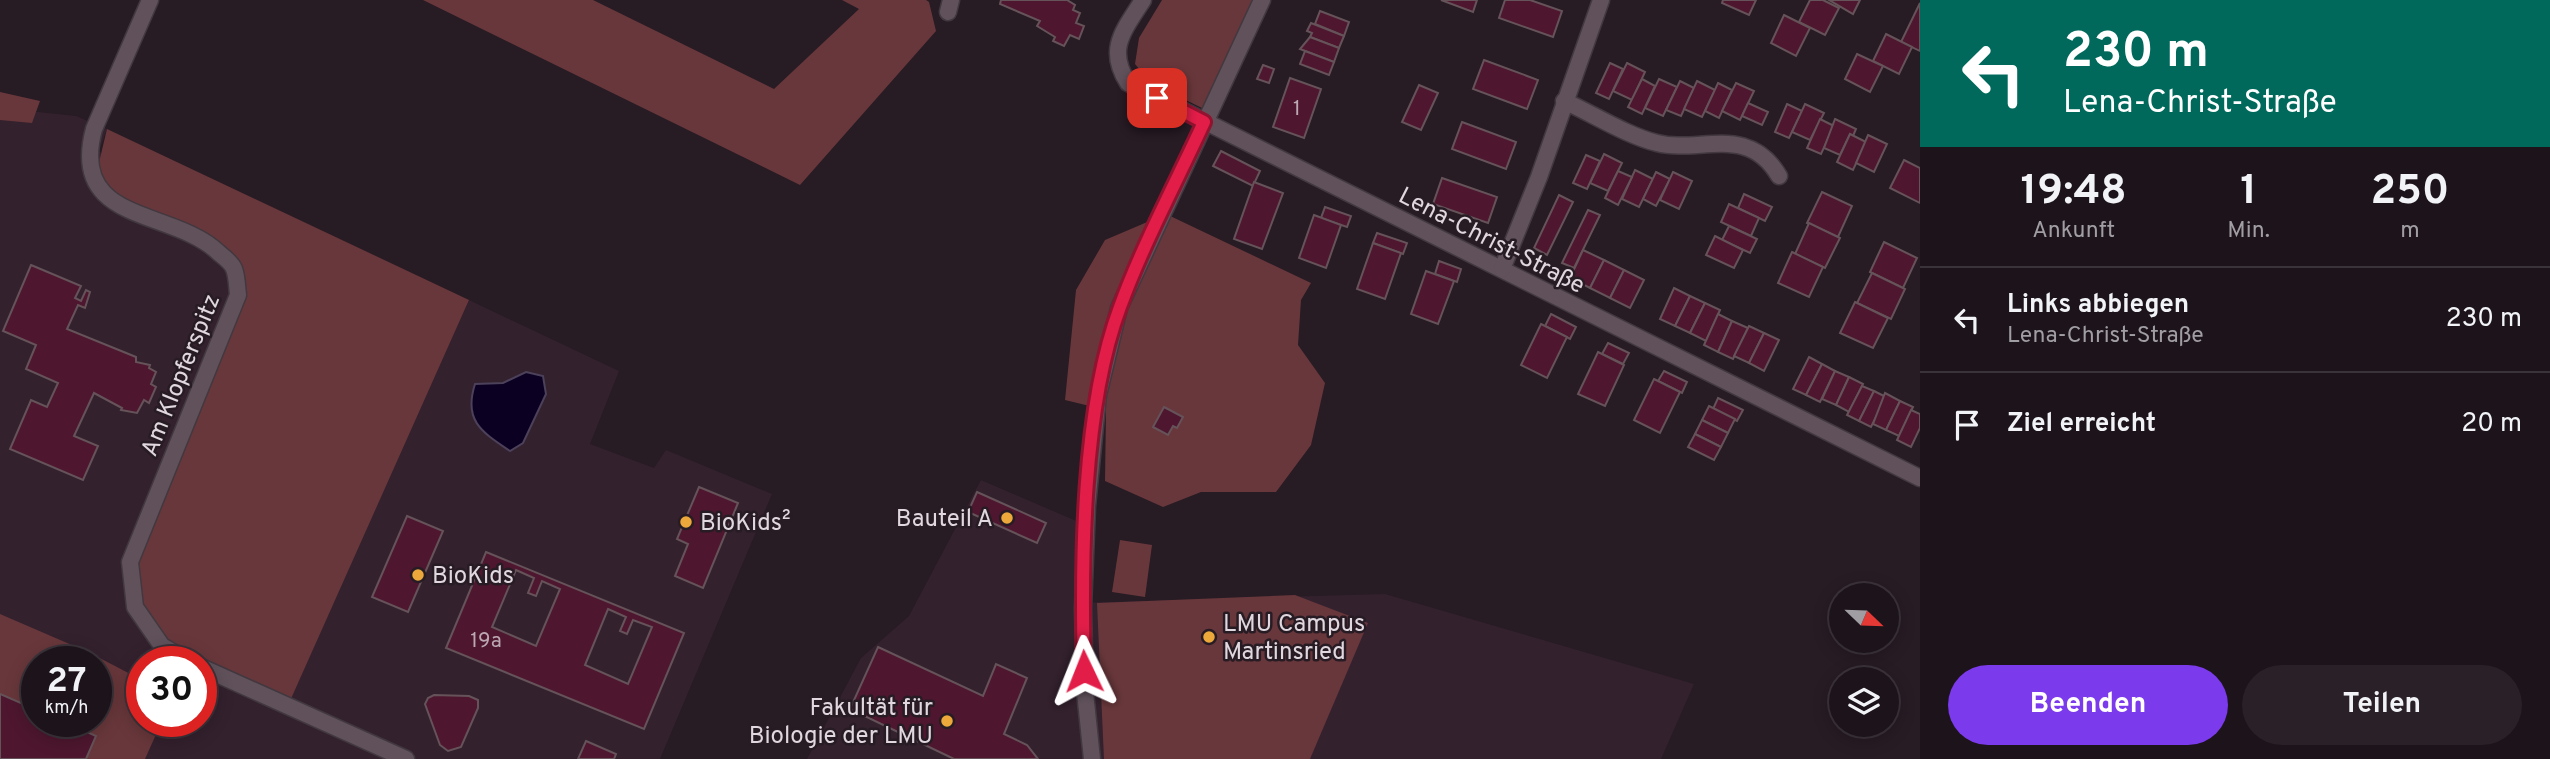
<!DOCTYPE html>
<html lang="de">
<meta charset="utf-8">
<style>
:root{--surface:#1d141b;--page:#2a2128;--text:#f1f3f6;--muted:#a09ea3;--line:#3b333a;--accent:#7c3aed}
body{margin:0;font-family:Overpass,sans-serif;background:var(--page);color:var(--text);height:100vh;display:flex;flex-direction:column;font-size:26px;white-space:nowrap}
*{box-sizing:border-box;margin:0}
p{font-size:23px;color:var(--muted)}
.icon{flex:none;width:38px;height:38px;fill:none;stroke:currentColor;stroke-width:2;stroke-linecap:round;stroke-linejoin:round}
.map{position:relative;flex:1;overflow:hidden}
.sheet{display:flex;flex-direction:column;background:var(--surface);width:630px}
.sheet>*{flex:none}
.guide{background:#00695c;color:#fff;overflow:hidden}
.needle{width:46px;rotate:113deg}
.controls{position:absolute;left:1829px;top:583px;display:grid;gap:14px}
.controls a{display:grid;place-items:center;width:70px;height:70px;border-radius:50%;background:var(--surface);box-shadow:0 4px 18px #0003,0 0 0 2px var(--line);font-size:35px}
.speed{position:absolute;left:21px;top:646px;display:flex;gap:14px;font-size:35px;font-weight:700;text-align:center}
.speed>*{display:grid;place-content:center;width:91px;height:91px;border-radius:50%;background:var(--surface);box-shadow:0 4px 18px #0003,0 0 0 2px var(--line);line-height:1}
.speed small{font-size:18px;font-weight:400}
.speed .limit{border:10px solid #d22;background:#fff;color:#111}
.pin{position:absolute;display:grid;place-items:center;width:60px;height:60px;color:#fff;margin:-30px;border-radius:14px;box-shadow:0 4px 10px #0006}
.me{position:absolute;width:77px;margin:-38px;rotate:358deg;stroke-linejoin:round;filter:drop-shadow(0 0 5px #0008)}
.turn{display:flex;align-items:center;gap:24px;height:147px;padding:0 28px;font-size:32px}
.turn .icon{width:91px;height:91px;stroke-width:2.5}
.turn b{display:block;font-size:49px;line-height:60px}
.eta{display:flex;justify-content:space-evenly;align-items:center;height:119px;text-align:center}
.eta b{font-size:42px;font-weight:700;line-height:49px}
.cta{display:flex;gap:14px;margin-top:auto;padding:14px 28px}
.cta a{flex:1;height:80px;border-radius:42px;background:var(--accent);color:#fff;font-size:28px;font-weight:700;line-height:80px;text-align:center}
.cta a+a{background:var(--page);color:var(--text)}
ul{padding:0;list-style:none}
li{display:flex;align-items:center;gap:21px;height:105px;padding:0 28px;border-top:2px solid var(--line)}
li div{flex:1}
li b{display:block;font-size:26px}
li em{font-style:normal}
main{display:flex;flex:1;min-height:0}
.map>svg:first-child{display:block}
.built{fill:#33212e;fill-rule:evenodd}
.green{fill:#68373b}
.water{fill:#0c0022;stroke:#4c415a;stroke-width:2}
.building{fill:#4e172f;stroke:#655359;stroke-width:2;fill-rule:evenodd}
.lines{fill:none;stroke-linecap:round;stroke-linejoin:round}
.minor-casing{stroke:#42383f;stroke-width:19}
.minor{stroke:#60515b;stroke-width:16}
.route-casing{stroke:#92132f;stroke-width:18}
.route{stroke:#e11d48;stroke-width:12}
.poi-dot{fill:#eda83b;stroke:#271b24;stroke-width:2.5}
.labels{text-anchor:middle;stroke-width:5;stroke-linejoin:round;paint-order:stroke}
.number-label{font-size:21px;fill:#bca8b2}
.street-label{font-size:24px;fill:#e0d8de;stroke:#271b24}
.poi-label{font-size:24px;fill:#e0d8de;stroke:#271b24;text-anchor:start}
</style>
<main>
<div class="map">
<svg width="1920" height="759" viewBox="0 0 1920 759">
<rect width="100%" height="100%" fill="#271b24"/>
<g class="built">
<path d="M 0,108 L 76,116 L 107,129 L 99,151 L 239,264 L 246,295 L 137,567 L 201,662 L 142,662 L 142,721 L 201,721 L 201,662 L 290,700 L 469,300 L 619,371 L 590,444 L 654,468 L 666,450 L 772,494 L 660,759 L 0,759 ZM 37,662 L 96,662 L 96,721 L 37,721 Z"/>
<path d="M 981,480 L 1081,523 L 1077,603 L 1385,594 L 1694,684 L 1661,759 L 807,759 L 861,658 L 909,616 Z"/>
</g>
<g class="green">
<path d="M 423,0 L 593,0 L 774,89 L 859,9 L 842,0 L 926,0 L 929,2 L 936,31 L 800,185 Z"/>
<path d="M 1162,0 L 1254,0 L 1202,108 L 1151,83 L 1135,64 L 1139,38 Z"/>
<path d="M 0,92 L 40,101 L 32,123 L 0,120 Z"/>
<path d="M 107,129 L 469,300 L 290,701 C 239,678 164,661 141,605 C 137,594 138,578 137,567 L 246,295 L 239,264 L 112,195 L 97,171 Z"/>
<path d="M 1166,214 L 1311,283 L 1301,300 L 1298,345 L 1325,383 L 1311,445 L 1276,492 L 1201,492 L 1163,507 L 1105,481 L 1106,410 L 1065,400 L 1076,290 L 1105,240 Z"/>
<path d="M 1120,540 L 1152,545 L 1145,597 L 1112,592 Z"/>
<path d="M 1295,595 L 1368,623 L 1310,759 L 1104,759 L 1097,603 Z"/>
<path d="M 0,614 L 88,652 L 142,680 L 142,721 L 162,721 L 145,759 L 86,759 L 96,736 L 63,721 L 96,721 L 96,662 L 37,662 L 37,710 L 0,694 Z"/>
</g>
<path class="water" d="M 526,372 L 543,376 L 546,394 L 523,443 L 510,451 C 482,432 463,421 475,384 L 503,383 Z"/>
<g class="building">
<path d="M 1001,0 L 1067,0 L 1075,5 L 1073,10 L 1080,13 L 1076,23 L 1084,26 L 1079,39 L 1070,35 L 1064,46 L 1053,41 L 1055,37 L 1037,26 L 1040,21 L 1000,4 Z"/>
<path d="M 1441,0 L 1477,0 L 1473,12 Z"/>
<path d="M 1505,0 L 1530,0 L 1562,11 L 1553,37 L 1499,18 Z"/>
<path d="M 1723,0 L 1756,0 L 1749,15 L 1722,3 Z"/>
<path d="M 1810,0 L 1823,0 L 1839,8 L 1825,35 L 1799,22 Z"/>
<path d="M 1829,0 L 1860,0 L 1853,14 Z"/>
<path d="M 1920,3 L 1920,51 L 1901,42 Z"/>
<path d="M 1320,11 L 1349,22 L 1344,36 L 1315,24 Z"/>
<path d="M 1784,15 L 1810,28 L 1796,56 L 1771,43 Z"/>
<path d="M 1311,23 L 1344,36 L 1339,48 L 1310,37 L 1312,33 L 1307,31 Z"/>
<path d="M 1886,34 L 1912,47 L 1899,74 L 1873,61 Z"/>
<path d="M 1310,37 L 1339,48 L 1334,62 L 1300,49 Z"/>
<path d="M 1305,51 L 1334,62 L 1329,75 L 1300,64 Z"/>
<path d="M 1857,54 L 1883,66 L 1870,92 L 1845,79 Z"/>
<path d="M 1484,60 L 1538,80 L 1527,109 L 1473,89 Z"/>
<path d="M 1610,63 L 1623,69 L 1609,99 L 1596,93 Z"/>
<path d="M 1627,63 L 1645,72 L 1632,100 L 1613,91 Z"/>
<path d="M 1263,65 L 1274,69 L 1269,83 L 1257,79 Z"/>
<path d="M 1290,78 L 1321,89 L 1304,138 L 1273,127 Z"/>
<path d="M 1642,79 L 1655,86 L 1642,114 L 1628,107 Z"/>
<path d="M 1659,79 L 1677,87 L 1663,116 L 1645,108 Z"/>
<path d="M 1680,81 L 1694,88 L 1681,116 L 1666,110 Z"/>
<path d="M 1697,81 L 1715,90 L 1702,117 L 1684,109 Z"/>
<path d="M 1718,83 L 1732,90 L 1719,118 L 1705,111 Z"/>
<path d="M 1736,83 L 1754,91 L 1740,120 L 1722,111 Z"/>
<path d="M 1419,85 L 1438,93 L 1421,130 L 1402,122 Z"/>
<path d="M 1748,103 L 1768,112 L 1762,125 L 1742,116 Z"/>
<path d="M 1787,104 L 1802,111 L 1789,138 L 1775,132 Z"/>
<path d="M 1805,104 L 1824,113 L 1810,140 L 1792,132 Z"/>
<path d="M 1820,119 L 1834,126 L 1821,154 L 1807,148 Z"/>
<path d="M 1835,119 L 1856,129 L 1853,136 L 1850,134 L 1840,155 L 1824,148 Z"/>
<path d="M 1462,122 L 1516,142 L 1506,169 L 1452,149 Z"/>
<path d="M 1850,134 L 1866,142 L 1853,170 L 1837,162 Z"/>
<path d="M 1868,135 L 1887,144 L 1874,172 L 1856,163 Z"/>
<path d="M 1221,151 L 1260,171 L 1253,186 L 1213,166 Z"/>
<path d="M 1604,154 L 1622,163 L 1608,191 L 1590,183 Z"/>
<path d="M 1586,155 L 1600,161 L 1587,189 L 1573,183 Z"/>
<path d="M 1904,160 L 1920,168 L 1920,203 L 1890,188 Z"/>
<path d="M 1635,170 L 1653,179 L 1639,207 L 1622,199 Z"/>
<path d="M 1618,171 L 1632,177 L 1618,205 L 1605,198 Z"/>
<path d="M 1656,172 L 1670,179 L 1656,206 L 1643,199 Z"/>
<path d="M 1673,172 L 1692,181 L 1679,209 L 1660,200 Z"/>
<path d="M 1442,178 L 1497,197 L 1488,223 L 1433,204 Z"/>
<path d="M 1254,182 L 1283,193 L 1262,249 L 1234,239 Z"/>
<path d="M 1822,192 L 1852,206 L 1838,237 L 1807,223 Z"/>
<path d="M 1744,194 L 1772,207 L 1765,221 L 1738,208 Z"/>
<path d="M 1559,195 L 1573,202 L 1547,255 L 1534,248 Z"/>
<path d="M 1729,204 L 1759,218 L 1751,236 L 1721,222 Z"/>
<path d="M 1325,207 L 1351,216 L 1347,227 L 1321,218 Z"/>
<path d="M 1588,210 L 1600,215 L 1574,268 L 1562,263 Z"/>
<path d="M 1314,215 L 1341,225 L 1326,268 L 1299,258 Z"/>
<path d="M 1809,223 L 1840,238 L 1825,268 L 1795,254 Z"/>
<path d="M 1729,226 L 1757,239 L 1750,253 L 1722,240 Z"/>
<path d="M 1377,233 L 1407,243 L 1403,254 L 1373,243 Z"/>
<path d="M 1715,236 L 1743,250 L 1734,268 L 1706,255 Z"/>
<path d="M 1884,242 L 1917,258 L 1903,288 L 1870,272 Z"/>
<path d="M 1373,243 L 1401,253 L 1385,299 L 1357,289 Z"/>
<path d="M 1583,250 L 1604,260 L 1590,288 L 1570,278 Z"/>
<path d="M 1792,252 L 1823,267 L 1809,297 L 1778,283 Z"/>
<path d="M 1604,260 L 1624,270 L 1610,298 L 1590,288 Z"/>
<path d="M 1439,261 L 1461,269 L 1457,282 L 1435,274 Z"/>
<path d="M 31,265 L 81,286 L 75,298 L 81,301 L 86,290 L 90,292 L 85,308 L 78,305 L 67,329 L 136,357 L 136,362 L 150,365 L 149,368 L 156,372 L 151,384 L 156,387 L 149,403 L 144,400 L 137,413 L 121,410 L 122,408 L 94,393 L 74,436 L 98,446 L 83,480 L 10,449 L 31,400 L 47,407 L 58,383 L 26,369 L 36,345 L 3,331 Z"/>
<path d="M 1624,270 L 1644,280 L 1630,308 L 1610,298 Z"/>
<path d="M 1426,271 L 1454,281 L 1438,324 L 1411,314 Z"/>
<path d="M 1872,273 L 1905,289 L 1891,319 L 1857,303 Z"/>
<path d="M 1674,288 L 1690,296 L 1675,326 L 1660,319 Z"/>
<path d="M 1690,296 L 1705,303 L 1690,333 L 1675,326 Z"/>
<path d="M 1855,302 L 1888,318 L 1873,348 L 1840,333 Z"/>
<path d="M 1705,303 L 1720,310 L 1706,341 L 1690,333 Z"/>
<path d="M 1551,314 L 1576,327 L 1570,339 L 1545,326 Z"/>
<path d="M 1718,314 L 1732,321 L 1718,352 L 1704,345 Z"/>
<path d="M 1732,321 L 1748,328 L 1733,359 L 1718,352 Z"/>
<path d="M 1541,324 L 1567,337 L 1547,378 L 1521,365 Z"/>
<path d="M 1749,326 L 1764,333 L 1749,363 L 1734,356 Z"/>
<path d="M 1764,333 L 1779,340 L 1764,371 L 1749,363 Z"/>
<path d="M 1608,343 L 1629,353 L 1623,364 L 1602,354 Z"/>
<path d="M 1598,352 L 1624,365 L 1605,406 L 1578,394 Z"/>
<path d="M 1809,357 L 1822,364 L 1806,395 L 1793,389 Z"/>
<path d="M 1822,364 L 1835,371 L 1820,402 L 1806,395 Z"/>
<path d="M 1664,371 L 1687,382 L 1682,393 L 1658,381 Z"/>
<path d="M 1835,371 L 1849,377 L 1836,405 L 1822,399 Z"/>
<path d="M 1849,377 L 1863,384 L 1849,412 L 1836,405 Z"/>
<path d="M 1654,379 L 1680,392 L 1660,433 L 1634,420 Z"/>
<path d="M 1862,386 L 1874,391 L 1859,421 L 1847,415 Z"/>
<path d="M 1874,391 L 1886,397 L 1871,427 L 1859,421 Z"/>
<path d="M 1885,393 L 1900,401 L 1886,430 L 1873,424 Z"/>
<path d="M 1718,398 L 1743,410 L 1737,421 L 1713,409 Z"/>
<path d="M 1900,401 L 1913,407 L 1899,436 L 1886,430 Z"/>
<path d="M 1709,406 L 1735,419 L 1728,433 L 1702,420 Z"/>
<path d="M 1164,407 L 1183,417 L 1177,428 L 1173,426 L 1168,435 L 1153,427 Z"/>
<path d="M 1911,410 L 1920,414 L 1920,428 L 1911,447 L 1897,440 Z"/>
<path d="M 1702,420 L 1728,433 L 1721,447 L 1695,434 Z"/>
<path d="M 1695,434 L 1721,447 L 1714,460 L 1688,447 Z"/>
<path d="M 699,487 L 738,503 L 703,588 L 675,576 L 688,544 L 677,539 Z"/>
<path d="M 977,492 L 1046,523 L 1037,543 L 968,512 Z"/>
<path d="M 407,516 L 443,531 L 408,612 L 372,597 Z"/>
<path d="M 486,552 L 684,633 L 644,729 L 446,648 ZM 516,570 L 534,578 L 528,593 L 536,596 L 542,581 L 560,589 L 536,646 L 492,627 ZM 608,609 L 626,617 L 620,631 L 627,634 L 633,620 L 652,627 L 628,684 L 585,665 Z"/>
<path d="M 878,647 L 983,696 L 996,664 L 1027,678 L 1004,734 L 1027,745 L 1038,759 L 954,759 L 850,709 Z"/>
<path d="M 0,694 L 37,710 L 37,721 L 63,721 L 96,736 L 86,759 L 0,759 Z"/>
<path d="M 434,695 L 469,696 L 478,700 L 478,708 L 461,747 L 448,751 L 440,745 L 425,704 L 428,698 Z"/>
<path d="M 586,741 L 616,754 L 614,759 L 578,759 Z"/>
</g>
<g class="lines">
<defs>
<g id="minor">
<path d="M 150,0 L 94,129 C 68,225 173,208 219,253 C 224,257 232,263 234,269 C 237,276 237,287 238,295 L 130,562 L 135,607 L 162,646 L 190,662"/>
<path d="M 1143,0 C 1124,30 1106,49 1128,83 L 1920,478"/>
<path d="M 948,12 L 951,0"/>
<path d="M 1564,101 C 1593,114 1628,136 1657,143 C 1699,154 1748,123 1779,176"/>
<path d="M 1502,269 L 1539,177 L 1601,0"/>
<path d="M 201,667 L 406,759"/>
<path d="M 1092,759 L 1085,692 L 1083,608 L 1087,506 L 1098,395 L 1119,308 L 1262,0"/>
</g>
</defs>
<use href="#minor" class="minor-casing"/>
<use href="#minor" class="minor"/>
</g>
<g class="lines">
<defs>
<path id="route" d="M 1084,671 C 1081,563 1082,408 1120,307 C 1143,244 1176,183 1204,122 L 1157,98"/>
</defs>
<use href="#route" class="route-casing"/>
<use href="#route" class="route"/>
</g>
<g class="poi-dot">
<circle cx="1007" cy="518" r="7"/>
<circle cx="686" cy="522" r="7"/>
<circle cx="418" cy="575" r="7"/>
<circle cx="1209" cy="637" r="7"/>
<circle cx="947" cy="721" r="7"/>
</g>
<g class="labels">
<g class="number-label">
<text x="1297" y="115">1</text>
<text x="486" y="647">19a</text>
</g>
<g class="street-label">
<text transform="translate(1492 240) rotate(27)" y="8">Lena-Christ-Straße</text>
<text transform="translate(180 375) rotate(-68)" y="8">Am Klopferspitz</text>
</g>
<g class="poi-label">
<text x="993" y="526" text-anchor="end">Bauteil A</text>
<text x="700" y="530">BioKids²</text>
<text x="432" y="583">BioKids</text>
<text x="1223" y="631">LMU Campus<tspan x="1223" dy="28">Martinsried</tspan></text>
<text x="933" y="715" text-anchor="end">Fakultät für<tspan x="933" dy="28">Biologie der LMU</tspan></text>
</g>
</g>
</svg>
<div class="controls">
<a><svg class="needle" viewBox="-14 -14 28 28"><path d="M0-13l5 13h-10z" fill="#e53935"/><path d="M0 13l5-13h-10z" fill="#a09ea3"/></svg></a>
<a><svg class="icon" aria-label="layers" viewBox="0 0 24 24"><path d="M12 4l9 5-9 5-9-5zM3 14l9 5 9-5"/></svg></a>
</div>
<div class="speed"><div>27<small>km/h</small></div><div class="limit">30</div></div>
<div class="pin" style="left:1157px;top:98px;background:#d93025"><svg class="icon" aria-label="arrive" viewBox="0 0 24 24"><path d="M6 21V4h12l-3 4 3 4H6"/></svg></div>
<svg class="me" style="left:1084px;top:671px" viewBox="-20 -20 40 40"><path d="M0-17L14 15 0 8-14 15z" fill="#e11d48" stroke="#fff" stroke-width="4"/></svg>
</div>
<section class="sheet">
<div class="guide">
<div class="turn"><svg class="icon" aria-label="left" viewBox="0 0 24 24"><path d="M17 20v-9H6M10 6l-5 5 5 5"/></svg><div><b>230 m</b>Lena-Christ-Straße</div></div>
</div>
<div class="eta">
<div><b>19:48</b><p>Ankunft</p></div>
<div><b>1</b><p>Min.</p></div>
<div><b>250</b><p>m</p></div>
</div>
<ul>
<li><svg class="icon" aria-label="left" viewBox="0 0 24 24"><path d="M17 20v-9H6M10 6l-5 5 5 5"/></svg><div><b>Links abbiegen</b><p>Lena-Christ-Straße</p></div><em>230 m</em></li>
<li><svg class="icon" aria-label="arrive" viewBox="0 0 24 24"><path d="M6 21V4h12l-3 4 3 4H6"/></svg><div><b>Ziel erreicht</b></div><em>20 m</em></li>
</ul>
<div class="cta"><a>Beenden</a><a>Teilen</a></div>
</section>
</main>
